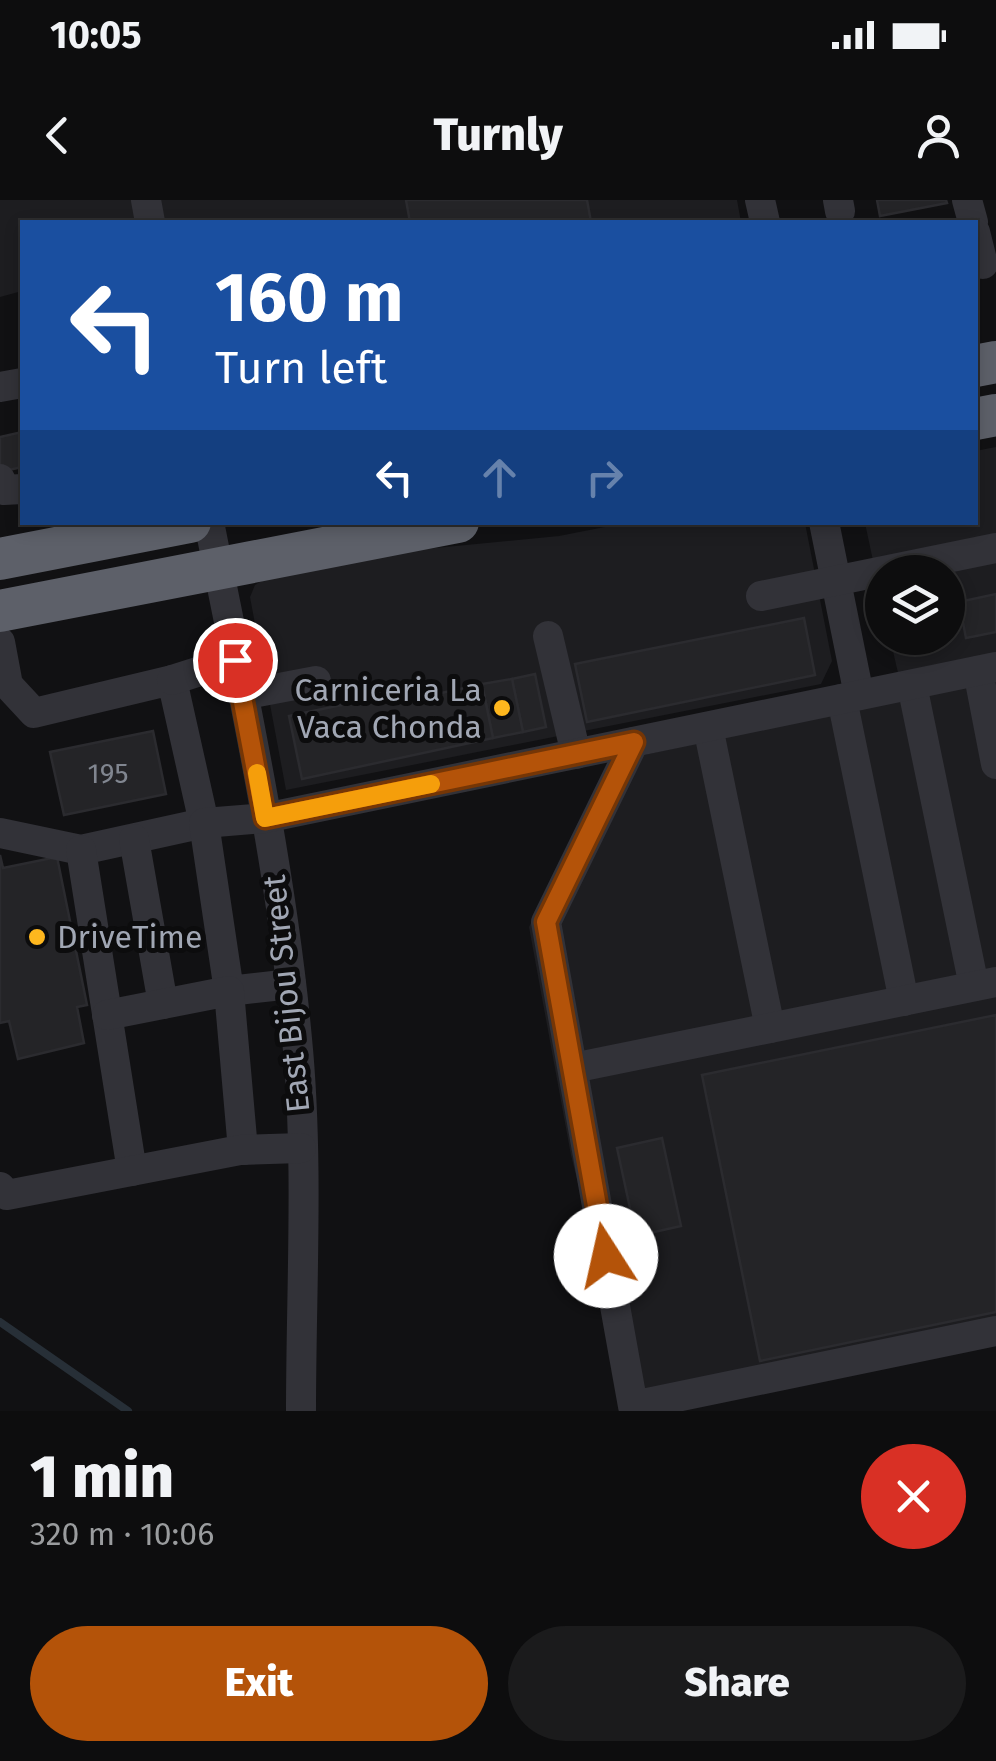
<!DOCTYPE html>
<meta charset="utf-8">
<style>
:root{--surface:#0d0d0e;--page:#1b1b1c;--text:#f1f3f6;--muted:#9a9c9e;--line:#2d2d2e;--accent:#b45309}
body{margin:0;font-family:"Fira Sans",sans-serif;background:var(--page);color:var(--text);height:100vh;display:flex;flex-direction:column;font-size:38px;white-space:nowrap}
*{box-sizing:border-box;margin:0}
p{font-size:32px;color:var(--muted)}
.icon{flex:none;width:55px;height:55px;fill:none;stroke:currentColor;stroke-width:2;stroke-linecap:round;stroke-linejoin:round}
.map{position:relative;height:1211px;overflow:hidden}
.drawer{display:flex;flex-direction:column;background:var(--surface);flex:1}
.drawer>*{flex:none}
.banner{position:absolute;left:20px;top:20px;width:958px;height:305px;border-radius:0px;box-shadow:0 5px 15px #0003,0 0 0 2px var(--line);background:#1a4fa0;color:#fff;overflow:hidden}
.fabs{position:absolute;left:865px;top:355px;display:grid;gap:20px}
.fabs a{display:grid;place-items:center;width:100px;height:100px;border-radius:50%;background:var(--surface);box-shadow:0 5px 15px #0003,0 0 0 2px var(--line);font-size:50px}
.pin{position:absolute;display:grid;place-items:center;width:85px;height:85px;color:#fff;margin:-42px;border:5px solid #fff;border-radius:50%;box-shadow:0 2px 10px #0007}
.me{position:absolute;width:110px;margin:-55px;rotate:350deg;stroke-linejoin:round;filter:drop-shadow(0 0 8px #0008)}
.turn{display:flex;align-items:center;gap:35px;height:210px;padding:0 30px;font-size:45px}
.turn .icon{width:130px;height:130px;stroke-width:2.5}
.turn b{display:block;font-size:70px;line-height:85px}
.lanes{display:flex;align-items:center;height:95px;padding:0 30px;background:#0003;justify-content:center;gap:50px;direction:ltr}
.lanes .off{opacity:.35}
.round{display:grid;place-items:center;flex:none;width:105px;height:105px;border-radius:52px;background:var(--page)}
.summary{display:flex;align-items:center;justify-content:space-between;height:170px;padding:0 30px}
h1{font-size:60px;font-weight:800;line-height:75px}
.cta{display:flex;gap:20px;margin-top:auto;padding:20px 30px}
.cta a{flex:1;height:115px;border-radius:60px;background:var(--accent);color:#fff;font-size:40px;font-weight:800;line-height:115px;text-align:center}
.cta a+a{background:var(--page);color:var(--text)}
.status{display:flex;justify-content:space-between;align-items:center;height:70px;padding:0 50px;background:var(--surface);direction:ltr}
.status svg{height:28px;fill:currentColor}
header{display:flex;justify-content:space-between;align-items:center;height:130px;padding:0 30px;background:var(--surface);font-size:45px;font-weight:800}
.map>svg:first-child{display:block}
.built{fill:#1d1d20}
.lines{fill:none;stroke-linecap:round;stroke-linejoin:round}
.stream{stroke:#272f37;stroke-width:8}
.building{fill:#242427;stroke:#2b2b2f;stroke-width:2.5}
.minor{stroke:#323238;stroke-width:30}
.highway{stroke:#5d6069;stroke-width:42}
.route-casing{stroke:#753606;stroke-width:25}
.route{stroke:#b45309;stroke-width:18}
.slow{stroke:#f59e0b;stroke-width:18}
.poi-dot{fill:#feb71e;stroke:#0c0c0d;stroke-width:4}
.labels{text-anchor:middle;stroke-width:10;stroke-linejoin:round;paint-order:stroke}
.number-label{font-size:28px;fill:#818690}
.poi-label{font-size:32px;fill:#a1a7b4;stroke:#0c0c0d;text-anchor:end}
.street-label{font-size:32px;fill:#a1a7b4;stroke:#0c0c0d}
</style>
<div class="status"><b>10:05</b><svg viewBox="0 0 49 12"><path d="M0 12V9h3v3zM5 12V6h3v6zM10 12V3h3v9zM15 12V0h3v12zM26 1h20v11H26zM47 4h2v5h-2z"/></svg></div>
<header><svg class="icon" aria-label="back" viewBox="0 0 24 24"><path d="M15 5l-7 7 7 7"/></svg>Turnly<svg class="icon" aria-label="person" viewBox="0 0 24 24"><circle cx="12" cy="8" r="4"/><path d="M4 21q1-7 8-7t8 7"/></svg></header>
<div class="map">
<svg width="996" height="1211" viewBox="0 0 996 1211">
<rect width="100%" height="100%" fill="#111113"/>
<g class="built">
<path d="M 0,0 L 737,0 L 741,22 L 22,22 L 22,91 L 0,97 Z"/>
<path d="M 996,247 L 996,1141 L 633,1206 L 571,955 L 529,727 L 611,562 L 904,499 L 890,438 L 948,438 L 948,372 L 882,372 L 882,403 L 865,323 L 975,322 L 975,251 Z"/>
<path d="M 625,323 L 805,323 L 832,461 L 821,484 L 286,590 L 250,397 L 255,385 L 271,375 L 404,351 L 559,336 Z"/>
</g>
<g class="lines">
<path class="stream" d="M 0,1122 L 128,1211"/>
</g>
<g class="building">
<path d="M 406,0 L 587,0 L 591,22 L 410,22 Z"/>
<path d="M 877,0 L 946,0 L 947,3 L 880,16 Z"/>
<path d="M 22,232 L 22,267 L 0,272 L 0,237 Z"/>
<path d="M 996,394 L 996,432 L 966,438 L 959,402 Z"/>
<path d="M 804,418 L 815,475 L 587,522 L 575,464 Z"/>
<path d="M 535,474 L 546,527 L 523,532 L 512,479 Z"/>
<path d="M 512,479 L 523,532 L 493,538 L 482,484 Z"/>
<path d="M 482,484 L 493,538 L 302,579 L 289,516 L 394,494 L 396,503 Z"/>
<path d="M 153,531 L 166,594 L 64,615 L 50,552 Z"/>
<path d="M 0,655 L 3,668 L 57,657 L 87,805 L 77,807 L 84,843 L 18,859 L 9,821 L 0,823 Z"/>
<path d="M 996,815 L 996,1112 L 760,1161 L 702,875 Z"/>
<path d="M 662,938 L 681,1026 L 636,1036 L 617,948 Z"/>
</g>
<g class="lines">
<g class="minor">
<path d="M 146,0 L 150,22"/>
<path d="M 760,0 L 765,22"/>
<path d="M 838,0 L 840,11"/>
<path d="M 967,0 L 973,22"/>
<path d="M 975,32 L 983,64"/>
<path d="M 0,187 L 22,183"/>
<path d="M 0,279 L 4,290 L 22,289"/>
<path d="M 209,322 C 243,493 281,666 297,839 C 309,962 301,1088 301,1211"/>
<path d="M 824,322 L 859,495"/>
<path d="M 761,396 L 996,348"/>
<path d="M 548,436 L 576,554"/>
<path d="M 0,442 L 8,485 L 34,513 L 172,480 L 204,623 L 81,650 L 0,633"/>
<path d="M 978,471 L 996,564"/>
<path d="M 172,480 L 235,460"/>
<path d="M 912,485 L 974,786"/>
<path d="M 242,495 L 316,481"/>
<path d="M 842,499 L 904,801"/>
<path d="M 708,527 L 770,828"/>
<path d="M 634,542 L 546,722 L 633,1206 L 996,1131"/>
<path d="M 134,639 L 163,804"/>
<path d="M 81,650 L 132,971"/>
<path d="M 291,784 L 229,791 L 204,623 L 265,618 L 996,467"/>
<path d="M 107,815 L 229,791 L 243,950"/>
<path d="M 573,868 L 996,782"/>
<path d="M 0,987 L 7,995 L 240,950 L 301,948"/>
</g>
<g class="highway">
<path d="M 975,166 L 996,162"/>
<path d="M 975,219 L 996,215"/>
<path d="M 0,359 L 190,322"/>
<path d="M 0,411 L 458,322"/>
</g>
</g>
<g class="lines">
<defs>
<path id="route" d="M 235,460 L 265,618 L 634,542 L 546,722 L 606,1056"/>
</defs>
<use href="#route" class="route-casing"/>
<use href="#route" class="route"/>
<path class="slow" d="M 257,573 L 265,618 L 431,584"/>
</g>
<g class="poi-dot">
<circle cx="502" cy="508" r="10"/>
<circle cx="37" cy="737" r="10"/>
</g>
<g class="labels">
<g class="number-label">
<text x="108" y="583">195</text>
</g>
<g class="poi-label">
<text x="482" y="501">Carniceria La<tspan x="482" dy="37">Vaca Chonda</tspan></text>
<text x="57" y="748" text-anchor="start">DriveTime</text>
</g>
<g class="street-label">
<text transform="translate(286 794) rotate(-96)" y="11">East Bijou Street</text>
</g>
</g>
</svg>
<div class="fabs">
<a><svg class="icon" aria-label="layers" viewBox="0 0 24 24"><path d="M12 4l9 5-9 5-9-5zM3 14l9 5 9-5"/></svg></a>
</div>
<div class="pin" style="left:235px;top:460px;background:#d93025"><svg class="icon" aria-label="arrive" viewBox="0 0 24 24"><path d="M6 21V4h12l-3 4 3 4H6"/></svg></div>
<svg class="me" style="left:606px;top:1056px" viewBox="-20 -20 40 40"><circle r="19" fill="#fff"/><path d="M0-13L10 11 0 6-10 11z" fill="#b45309"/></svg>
<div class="banner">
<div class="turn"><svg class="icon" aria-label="left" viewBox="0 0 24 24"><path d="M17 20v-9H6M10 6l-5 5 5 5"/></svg><div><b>160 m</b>Turn left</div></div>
<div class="lanes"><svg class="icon" aria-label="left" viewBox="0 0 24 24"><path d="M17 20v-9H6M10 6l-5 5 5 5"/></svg><svg class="icon off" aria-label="ahead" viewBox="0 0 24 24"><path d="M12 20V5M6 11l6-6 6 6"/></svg><svg class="icon off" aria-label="right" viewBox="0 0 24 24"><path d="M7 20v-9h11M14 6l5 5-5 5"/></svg></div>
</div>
</div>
<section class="drawer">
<div class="summary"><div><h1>1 min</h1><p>320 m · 10:06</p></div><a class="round" style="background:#d93025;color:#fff"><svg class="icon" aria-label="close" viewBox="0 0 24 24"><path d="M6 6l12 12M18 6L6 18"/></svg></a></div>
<div class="cta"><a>Exit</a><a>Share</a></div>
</section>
